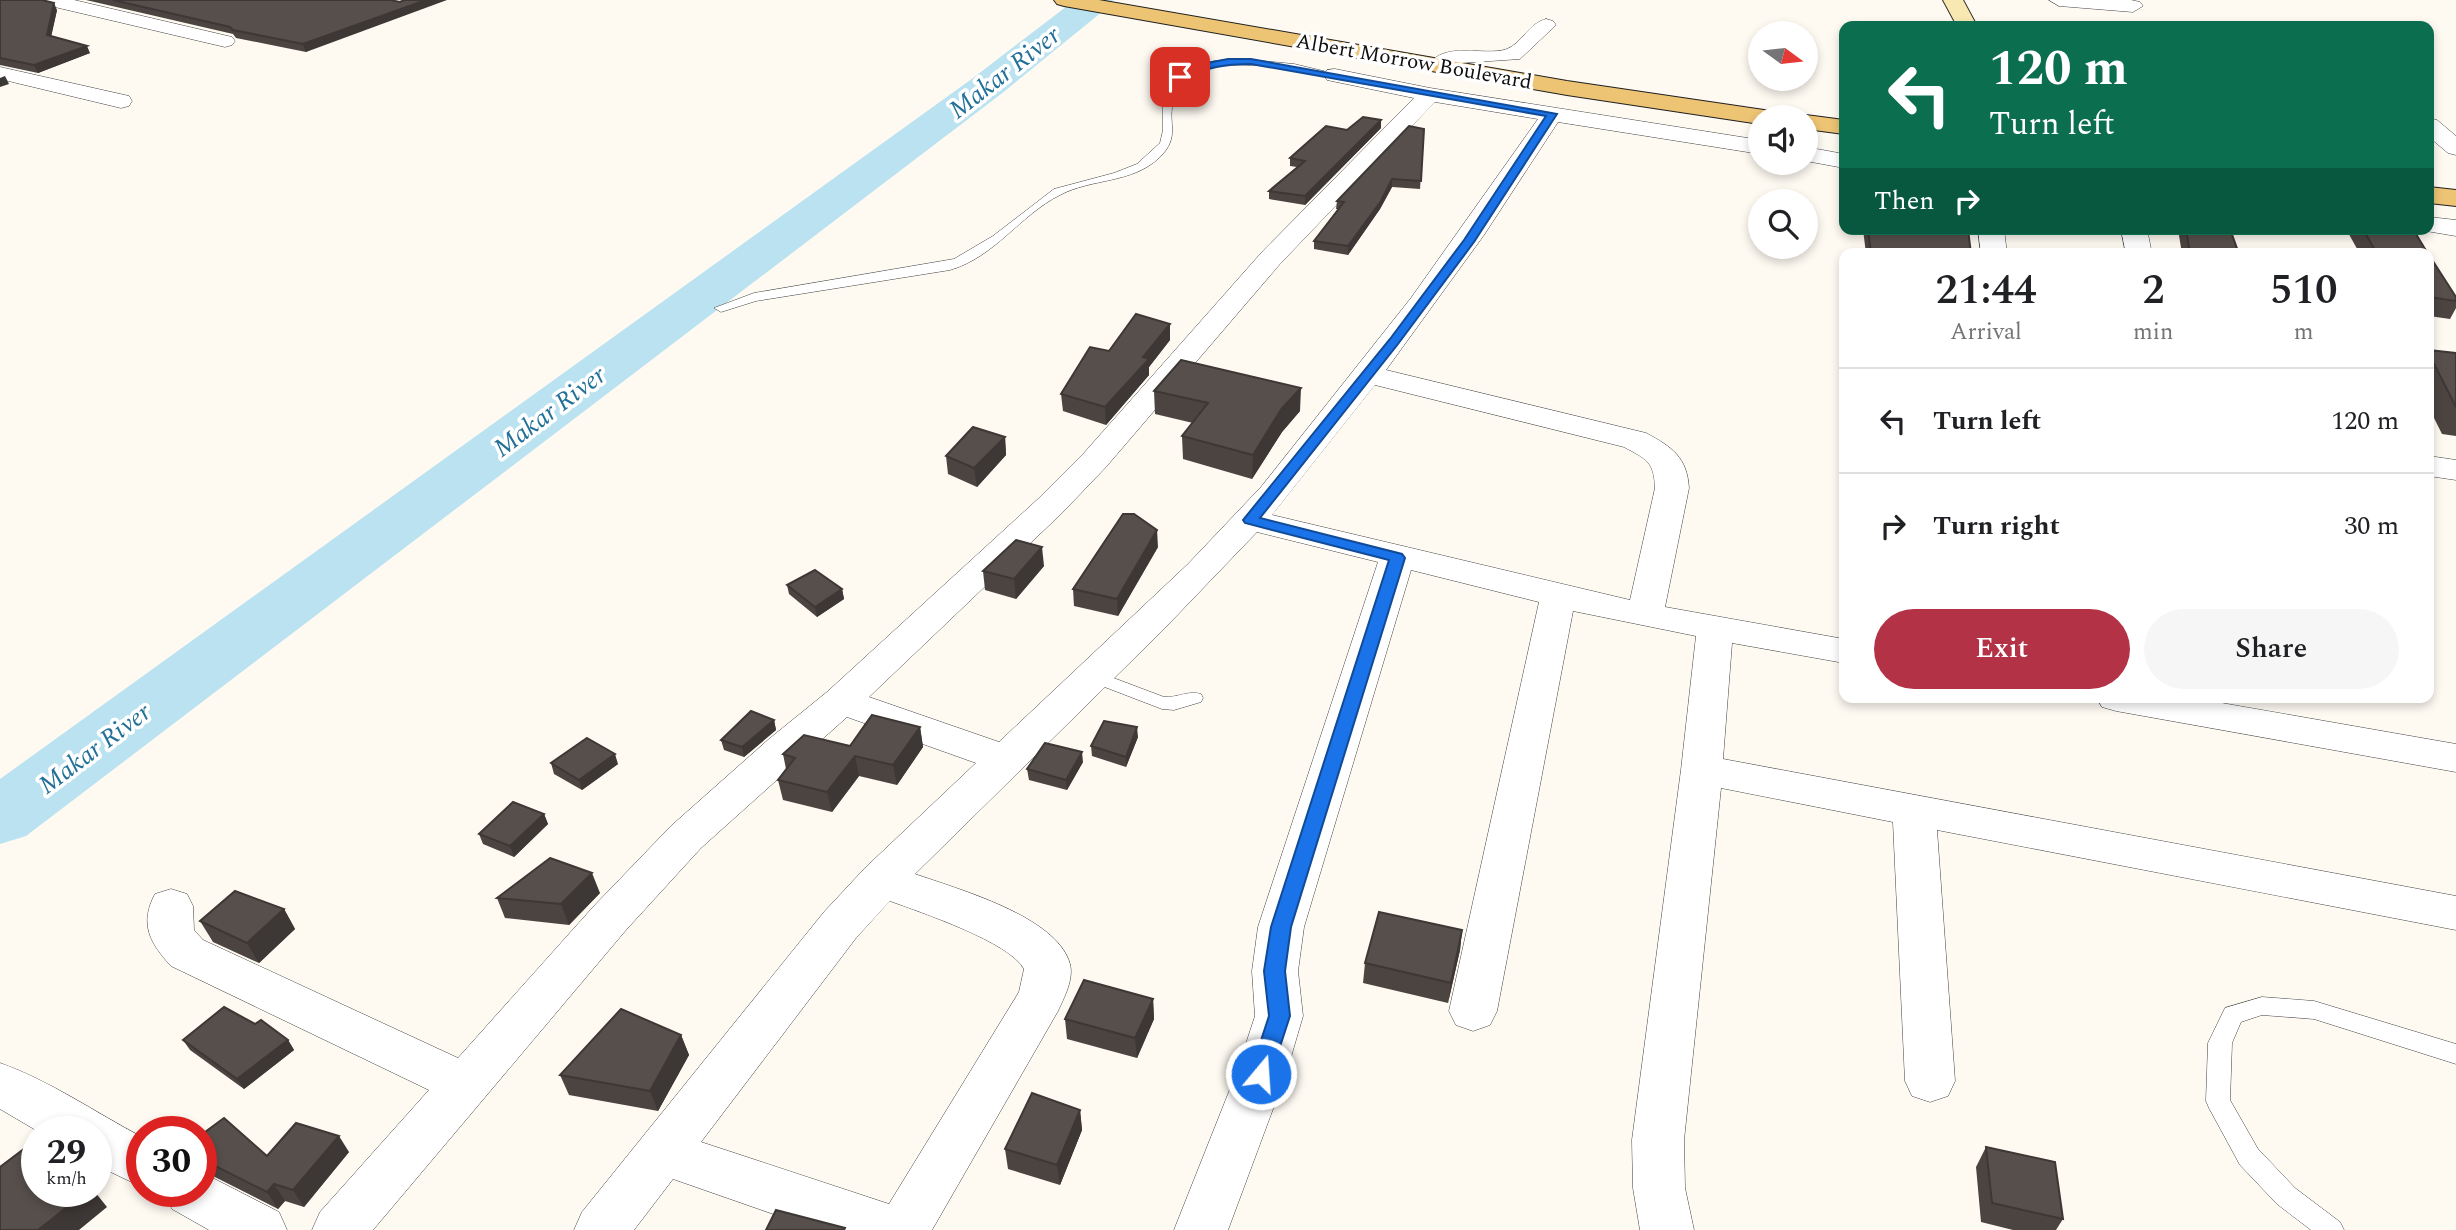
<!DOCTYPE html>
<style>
:root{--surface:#fff;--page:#f6f6f6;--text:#202124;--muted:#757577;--line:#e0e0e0;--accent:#b43246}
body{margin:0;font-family:Spectral,serif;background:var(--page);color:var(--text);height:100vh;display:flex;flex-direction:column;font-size:26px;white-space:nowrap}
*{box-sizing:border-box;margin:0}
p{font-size:23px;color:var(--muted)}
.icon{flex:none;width:38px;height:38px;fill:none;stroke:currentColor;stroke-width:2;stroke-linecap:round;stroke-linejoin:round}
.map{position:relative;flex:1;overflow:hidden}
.details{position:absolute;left:1839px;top:248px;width:595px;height:455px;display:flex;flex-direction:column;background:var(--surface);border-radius:14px;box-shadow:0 4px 10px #0003}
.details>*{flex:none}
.guide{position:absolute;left:1839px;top:21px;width:595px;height:214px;border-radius:14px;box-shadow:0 4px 10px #0003;background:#0b6e4f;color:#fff;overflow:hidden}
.needle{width:46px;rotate:105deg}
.controls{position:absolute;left:1748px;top:21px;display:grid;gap:14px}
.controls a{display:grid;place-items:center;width:70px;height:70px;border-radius:50%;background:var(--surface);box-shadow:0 4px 10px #0003;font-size:35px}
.speed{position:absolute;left:21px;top:1116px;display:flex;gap:14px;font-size:35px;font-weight:700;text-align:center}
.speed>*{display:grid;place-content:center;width:91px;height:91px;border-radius:50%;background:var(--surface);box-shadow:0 4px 10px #0003;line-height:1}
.speed small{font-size:18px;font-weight:400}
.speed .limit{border:10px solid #d22;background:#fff;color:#111}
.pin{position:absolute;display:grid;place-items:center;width:60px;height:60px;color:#fff;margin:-30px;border-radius:14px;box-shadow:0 4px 10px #0006}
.me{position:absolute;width:77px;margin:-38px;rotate:18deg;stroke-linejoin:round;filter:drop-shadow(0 0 5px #0008)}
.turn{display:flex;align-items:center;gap:24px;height:147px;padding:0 35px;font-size:32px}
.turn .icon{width:91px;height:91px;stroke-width:2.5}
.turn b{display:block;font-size:49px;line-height:60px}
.then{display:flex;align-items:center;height:66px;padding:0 35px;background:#0003;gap:14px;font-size:26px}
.eta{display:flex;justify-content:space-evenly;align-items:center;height:119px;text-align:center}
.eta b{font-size:42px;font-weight:600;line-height:49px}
.primary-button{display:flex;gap:14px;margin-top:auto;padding:14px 35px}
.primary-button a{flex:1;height:80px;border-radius:42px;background:var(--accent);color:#fff;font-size:28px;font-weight:600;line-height:80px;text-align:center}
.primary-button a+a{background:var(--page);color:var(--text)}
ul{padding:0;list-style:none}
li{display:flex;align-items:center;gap:21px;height:105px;padding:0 35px;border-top:2px solid var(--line)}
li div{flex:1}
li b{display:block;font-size:26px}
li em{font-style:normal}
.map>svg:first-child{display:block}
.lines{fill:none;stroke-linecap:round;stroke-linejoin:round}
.river{fill:#bbe2f1;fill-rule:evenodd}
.lane-casing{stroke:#424242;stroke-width:1}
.street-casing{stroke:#424242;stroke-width:1}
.secondary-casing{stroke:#313131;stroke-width:2}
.primary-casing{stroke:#202020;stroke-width:2}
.lane{fill:#fff;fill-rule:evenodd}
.street{fill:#fff;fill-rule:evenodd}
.secondary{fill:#f8e9b3;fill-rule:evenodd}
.primary{fill:#edc374;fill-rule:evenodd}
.wall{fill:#4b4441}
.shaded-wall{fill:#3d3735}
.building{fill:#574f4c;stroke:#3d3735;stroke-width:2}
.route{fill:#1a73e8;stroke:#114b97;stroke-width:2}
.labels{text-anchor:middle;stroke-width:7;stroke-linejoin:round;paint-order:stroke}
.far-street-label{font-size:21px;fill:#0f0f0f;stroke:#fff}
.water-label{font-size:26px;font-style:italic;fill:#227097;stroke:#fff}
</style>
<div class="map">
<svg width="2456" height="1230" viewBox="0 0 2456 1230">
<rect width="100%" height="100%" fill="#fefaf2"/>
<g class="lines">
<path class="river" d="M 1075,0 L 1113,0 L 1108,7 L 1001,94 L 26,836 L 0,844 L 0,779 L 973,78 Z"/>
<defs>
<g id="lane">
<path d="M 1241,59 L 1294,64 L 1340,75 L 1335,78 C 1293,70 1192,44 1174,99 C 1166,123 1182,136 1159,158 C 1131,184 1092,178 1060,195 C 1020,215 995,257 950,270 L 756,301 L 721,312 L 714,308 L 754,293 L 954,259 L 993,236 L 1054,189 L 1114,173 L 1137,164 L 1160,143 L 1163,130 L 1163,101 L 1173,80 L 1189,68 L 1215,61 Z"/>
<path d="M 1095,671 L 1164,697 C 1177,698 1189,690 1201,694 L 1203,698 L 1201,702 L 1174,710 L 1162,709 L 1089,681 L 1086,677 L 1089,673 Z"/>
<path d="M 2262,997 L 2314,1001 L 2456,1044 L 2456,1064 L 2314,1019 L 2262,1015 L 2241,1022 L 2232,1043 L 2230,1100 L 2258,1149 L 2295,1188 L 2340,1222 L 2344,1230 L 2311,1230 L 2277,1204 L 2240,1165 L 2209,1108 L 2206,1101 L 2208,1043 L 2225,1008 Z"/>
</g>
<g id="street">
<path d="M 39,0 L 74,0 L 232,37 L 235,41 L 232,45 L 225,47 L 42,4 Z"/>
<path d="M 385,0 L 412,0 L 413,1 L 403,7 L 388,4 Z"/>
<path d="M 2049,0 L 2131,0 L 2140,2 L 2143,6 L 2133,12 L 2059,6 Z"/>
<path d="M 1546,19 L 1553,21 L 1556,25 L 1520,59 L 1461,63 L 1439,71 L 1432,69 L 1428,65 C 1446,40 1485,57 1507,49 C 1522,43 1529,23 1546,19 Z"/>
<path d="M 0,67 L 129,96 L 132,101 L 129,106 L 121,108 L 0,79 Z"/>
<path d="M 1335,69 L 1430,88 L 1760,140 L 1760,154 L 1558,122 L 1484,235 L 1386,370 L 1646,433 C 1672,447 1687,457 1689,488 L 1665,607 L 1844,639 L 1844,663 L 1732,643 L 1723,759 L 2456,896 L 2456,930 L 1937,830 L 1955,1081 L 1948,1096 L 1930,1102 L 1912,1096 L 1905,1081 L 1893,822 L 1721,788 L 1684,1140 L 1685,1188 L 1694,1230 L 1640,1230 L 1633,1188 L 1632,1140 L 1681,770 L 1696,636 L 1573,611 L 1497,1011 L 1490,1025 L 1473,1031 L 1456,1025 L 1449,1011 L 1539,602 L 1411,570 L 1304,927 L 1298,971 L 1303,1016 L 1286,1074 L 1228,1230 L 1174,1230 L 1236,1074 L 1255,1016 L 1252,971 L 1258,927 L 1378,562 L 1257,532 L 1162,631 L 915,874 C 957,889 1057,916 1070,964 C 1074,979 1064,998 1058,1011 L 932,1230 L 819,1230 L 673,1179 L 634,1230 L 574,1230 L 582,1212 L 824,912 L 865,868 L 976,763 L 847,717 L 701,848 L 626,930 L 373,1230 L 312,1230 L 320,1212 L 429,1090 L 171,966 C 150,943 139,924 155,894 L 171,889 L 187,894 L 193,906 L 194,930 L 203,940 L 458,1058 L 594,906 L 671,826 L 769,739 L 827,692 L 1038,499 L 1084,453 L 1262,252 L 1414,98 L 1327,80 L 1324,75 L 1327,70 ZM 1435,102 L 1538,119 L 1411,298 L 1261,487 L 1188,564 L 999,742 L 869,697 L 1062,513 L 1106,467 L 1280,264 ZM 1375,385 L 1624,447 C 1646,459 1654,461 1655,488 L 1630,600 L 1272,515 ZM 890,901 C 920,912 1010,942 1024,969 L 1019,992 L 889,1204 L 701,1142 L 856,938 Z"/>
<path d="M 2429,118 L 2437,120 L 2456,136 L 2456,155 L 2448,153 L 2429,137 Z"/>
<path d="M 1806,147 L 1844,154 L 1844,168 L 1806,161 Z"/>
<path d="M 2429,217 L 2456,220 L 2456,236 L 2420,230 L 2429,229 Z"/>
<path d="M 1978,229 L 2004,229 L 2007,254 L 1981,254 Z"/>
<path d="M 2121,229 L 2147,229 L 2152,254 L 2126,254 Z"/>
<path d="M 2429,456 L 2456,460 L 2456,480 L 2429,476 Z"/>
<path d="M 2097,698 L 2193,698 L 2456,744 L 2456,772 L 2116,711 L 2102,707 Z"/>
<path d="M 0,1063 C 49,1080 96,1113 142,1137 L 142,1187 L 96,1165 L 96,1132 L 39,1132 L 0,1109 Z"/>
<path d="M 201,1172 L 279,1212 L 287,1230 L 209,1230 L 172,1209 L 165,1192 L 201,1192 Z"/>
</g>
<path id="secondary" d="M 1943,0 L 1963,0 L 1977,26 L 1957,26 Z"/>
<g id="primary">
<path d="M 1054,0 L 1099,0 L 1567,81 L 1764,110 L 1772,112 L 1776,117 L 1760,117 L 1760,124 L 1567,95 L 1064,6 L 1057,4 Z"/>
<path d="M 1806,115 L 1844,120 L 1844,134 L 1806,129 L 1806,117 L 1797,117 Z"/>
<path d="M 2429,187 L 2456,190 L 2456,206 L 2429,203 Z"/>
</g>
</defs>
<use href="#lane" class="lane-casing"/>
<use href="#street" class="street-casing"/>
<use href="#secondary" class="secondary-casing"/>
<use href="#primary" class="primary-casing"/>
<use href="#lane" class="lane"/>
<use href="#street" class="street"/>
<use href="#secondary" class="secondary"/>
<use href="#primary" class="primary"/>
</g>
<g class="wall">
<path d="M 0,0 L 57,10 L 51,36 L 90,53 L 38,73 L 0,65 Z"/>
<path d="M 86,0 L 390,0 L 306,52 L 236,38 L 233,34 Z"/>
<path d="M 1381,128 L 1305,205 L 1269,199 L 1269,191 L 1297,167 L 1290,166 L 1290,158 L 1347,130 Z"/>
<path d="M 1424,129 L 1420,189 L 1392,187 L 1380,209 L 1348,255 L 1314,249 L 1314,241 L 1338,209 L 1336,209 L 1337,201 Z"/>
<path d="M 1863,229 L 1968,229 L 1971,254 L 1866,254 Z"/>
<path d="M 2178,229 L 2230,229 L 2239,254 L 2182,254 Z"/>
<path d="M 2346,229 L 2413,229 L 2428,254 L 2360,254 Z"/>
<path d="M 2429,255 L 2456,297 L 2456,308 L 2450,319 L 2429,316 Z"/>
<path d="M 1170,340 L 1149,367 L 1149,375 L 1106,425 L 1063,411 L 1061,394 L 1109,351 Z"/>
<path d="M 2429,350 L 2456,353 L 2456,436 L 2442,434 L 2429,408 Z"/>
<path d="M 1154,391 L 1300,411 L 1282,432 L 1252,479 L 1183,459 L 1182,436 L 1193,423 L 1155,414 Z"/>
<path d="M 1005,437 L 1006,455 L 977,487 L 948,474 L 946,456 Z"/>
<path d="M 1158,547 L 1118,616 L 1074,606 L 1073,589 Z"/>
<path d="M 1044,566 L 1016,599 L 985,590 L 983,571 Z"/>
<path d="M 787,585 L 842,589 L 844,599 L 817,617 L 789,594 Z"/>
<path d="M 774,720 L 776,730 L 744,757 L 724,750 L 721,740 Z"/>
<path d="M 920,727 L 923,747 L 897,785 L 859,776 L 832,812 L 783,800 L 778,780 L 786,769 L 783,754 L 850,746 Z"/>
<path d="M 1138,737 L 1126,767 L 1092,756 L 1091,746 Z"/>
<path d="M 1083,762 L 1067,790 L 1029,780 L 1027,769 Z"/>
<path d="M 551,763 L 618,764 L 582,790 L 554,774 Z"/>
<path d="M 544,814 L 548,824 L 514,857 L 483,844 L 479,834 Z"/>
<path d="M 600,893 L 569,925 L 505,918 L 497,898 Z"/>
<path d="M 284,909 L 295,929 L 259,963 L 213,942 L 200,921 Z"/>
<path d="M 1462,930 L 1460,950 L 1448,1003 L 1363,983 L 1365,963 Z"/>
<path d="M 1153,999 L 1154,1019 L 1137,1058 L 1067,1039 L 1065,1019 Z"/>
<path d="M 255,1024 L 288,1040 L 294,1050 L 244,1089 L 190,1050 L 183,1040 Z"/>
<path d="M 681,1035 L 689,1055 L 658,1111 L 569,1095 L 560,1075 Z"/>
<path d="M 1080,1110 L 1082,1130 L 1060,1185 L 1008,1169 L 1005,1149 Z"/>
<path d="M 201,1135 L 267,1156 L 349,1152 L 304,1207 L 285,1201 L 278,1209 L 201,1170 Z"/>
<path d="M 1986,1147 L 2063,1219 L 2056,1230 L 2013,1230 L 1981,1222 L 1976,1167 Z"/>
</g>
<g class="shaded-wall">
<path d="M 426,0 L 447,0 L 306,52 L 303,44 Z"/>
<path d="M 54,3 L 57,10 L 50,42 L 47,35 Z"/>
<path d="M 87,46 L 90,53 L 38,73 L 34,65 Z"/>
<path d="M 5,76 L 9,84 L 0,87 L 0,78 Z"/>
<path d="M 1381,120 L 1381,128 L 1305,205 L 1305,196 Z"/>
<path d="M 1392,179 L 1392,187 L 1380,209 L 1348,255 L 1348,246 Z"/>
<path d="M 1170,324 L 1170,340 L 1149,367 L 1149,375 L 1106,425 L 1105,407 Z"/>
<path d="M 1301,388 L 1300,411 L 1282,432 L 1252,479 L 1253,455 L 1282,408 Z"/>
<path d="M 1005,437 L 1006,455 L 977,487 L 974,468 Z"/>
<path d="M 1157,530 L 1158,547 L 1118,616 L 1117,599 Z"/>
<path d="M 1042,547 L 1044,566 L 1016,599 L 1014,579 Z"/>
<path d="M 842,589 L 844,599 L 817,617 L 815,607 Z"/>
<path d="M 774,720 L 776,730 L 744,757 L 742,747 Z"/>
<path d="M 920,727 L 923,747 L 897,785 L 893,765 Z"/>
<path d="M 1137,727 L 1138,737 L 1126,767 L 1126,757 Z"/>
<path d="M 1082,752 L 1083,762 L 1067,790 L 1066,780 Z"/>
<path d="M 615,754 L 618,764 L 582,790 L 579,780 Z"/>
<path d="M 855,756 L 859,776 L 832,812 L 827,792 Z"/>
<path d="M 544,814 L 548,824 L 514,857 L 510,846 Z"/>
<path d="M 592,873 L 600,893 L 569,925 L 561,904 Z"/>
<path d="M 284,909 L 295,929 L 259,963 L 247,943 Z"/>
<path d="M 1462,930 L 1460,950 L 1448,1003 L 1451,983 Z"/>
<path d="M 1153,999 L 1154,1019 L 1137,1058 L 1135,1038 Z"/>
<path d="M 681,1035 L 689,1055 L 658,1111 L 650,1091 Z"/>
<path d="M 288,1040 L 294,1050 L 244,1089 L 237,1079 Z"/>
<path d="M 1080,1110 L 1082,1130 L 1060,1185 L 1057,1165 Z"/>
<path d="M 339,1136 L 349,1152 L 304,1207 L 293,1190 Z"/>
<path d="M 274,1184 L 285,1201 L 278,1209 L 267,1192 Z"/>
<path d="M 86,1192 L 95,1192 L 107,1207 L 79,1230 L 38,1230 Z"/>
</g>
<g class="building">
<path d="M 0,0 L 42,0 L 54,3 L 47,35 L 87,46 L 34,65 L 0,58 Z"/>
<path d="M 113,0 L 390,0 L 400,2 L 404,0 L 426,0 L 303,44 L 233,30 L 230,27 Z"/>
<path d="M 1363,117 L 1381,120 L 1305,196 L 1269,191 L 1305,161 L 1290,158 L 1326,126 L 1347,130 Z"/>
<path d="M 1409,126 L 1424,129 L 1421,181 L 1392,179 L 1381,201 L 1348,246 L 1314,241 L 1344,202 L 1337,201 Z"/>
<path d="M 1868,229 L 1968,229 L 1971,254 L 1871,254 Z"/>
<path d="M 2186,229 L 2230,229 L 2239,254 L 2190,254 Z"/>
<path d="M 2363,229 L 2413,229 L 2428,254 L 2377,254 Z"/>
<path d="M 2429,255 L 2456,297 L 2456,301 L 2429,297 Z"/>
<path d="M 1136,314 L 1170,324 L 1143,357 L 1149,359 L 1105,407 L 1061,394 L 1090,347 L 1109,351 Z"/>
<path d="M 2429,350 L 2456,353 L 2456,407 L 2429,354 Z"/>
<path d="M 1181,360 L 1301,388 L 1282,408 L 1253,455 L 1182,436 L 1208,403 L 1154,391 Z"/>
<path d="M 973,427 L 1005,437 L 974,468 L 946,456 Z"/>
<path d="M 1123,514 L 1134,514 L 1157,530 L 1117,599 L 1073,589 Z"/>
<path d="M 1016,540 L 1042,547 L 1014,579 L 983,571 Z"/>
<path d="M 815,570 L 842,589 L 815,607 L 787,585 Z"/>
<path d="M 751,711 L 774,720 L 742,747 L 721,740 Z"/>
<path d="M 872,715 L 920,727 L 893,765 L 855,756 L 827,792 L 778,780 L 795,758 L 783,754 L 804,735 L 850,746 Z"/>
<path d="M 1104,721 L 1137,727 L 1126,757 L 1091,746 Z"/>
<path d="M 587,738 L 615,754 L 579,780 L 551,763 Z"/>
<path d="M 1045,743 L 1082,752 L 1066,780 L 1027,769 Z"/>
<path d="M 513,802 L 544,814 L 510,846 L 479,834 Z"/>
<path d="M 550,858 L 592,873 L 561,904 L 497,898 Z"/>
<path d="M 235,891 L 284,909 L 247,943 L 200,921 Z"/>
<path d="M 1379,912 L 1462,930 L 1451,983 L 1365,963 Z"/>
<path d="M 1084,980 L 1153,999 L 1135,1038 L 1065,1019 Z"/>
<path d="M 224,1007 L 255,1024 L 261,1020 L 288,1040 L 237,1079 L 183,1040 Z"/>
<path d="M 621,1009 L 681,1035 L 650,1091 L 560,1075 Z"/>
<path d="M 1032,1093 L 1080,1110 L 1057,1165 L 1005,1149 Z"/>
<path d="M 224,1118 L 267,1156 L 296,1123 L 339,1136 L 293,1190 L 274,1184 L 267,1192 L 201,1159 L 201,1135 Z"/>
<path d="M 33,1142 L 37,1145 L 37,1192 L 86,1192 L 38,1230 L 0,1230 L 0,1167 Z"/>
<path d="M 1986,1147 L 2055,1162 L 2063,1219 L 1992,1203 Z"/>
<path d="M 776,1210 L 845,1228 L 844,1230 L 766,1230 Z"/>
</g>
<path class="route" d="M 1228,59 L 1251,59 L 1557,114 L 1474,242 L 1398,344 L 1260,518 L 1402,554 L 1405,558 L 1291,927 L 1285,971 L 1290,1016 L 1271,1074 L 1268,1080 L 1261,1083 L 1253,1080 L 1250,1074 L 1269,1016 L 1264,971 L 1271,927 L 1389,560 L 1245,523 L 1243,520 L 1390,339 L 1464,240 L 1546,116 L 1251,64 C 1226,64 1206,67 1184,79 L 1176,77 L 1196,65 Z"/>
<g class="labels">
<g class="far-street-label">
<text transform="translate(1414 61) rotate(10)" y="7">Albert Morrow Boulevard</text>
</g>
<g class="water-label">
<text transform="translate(1004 72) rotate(-38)" y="9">Makar River</text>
<text transform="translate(549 411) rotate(-37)" y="9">Makar River</text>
<text transform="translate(94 748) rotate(-37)" y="9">Makar River</text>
</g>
</g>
</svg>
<div class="controls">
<a><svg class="needle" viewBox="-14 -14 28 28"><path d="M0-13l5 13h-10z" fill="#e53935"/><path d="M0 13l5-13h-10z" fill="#757577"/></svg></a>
<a><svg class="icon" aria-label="sound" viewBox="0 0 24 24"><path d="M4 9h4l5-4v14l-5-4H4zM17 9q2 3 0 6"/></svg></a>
<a><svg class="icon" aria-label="search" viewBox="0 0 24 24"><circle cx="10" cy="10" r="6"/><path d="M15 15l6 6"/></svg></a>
</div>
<div class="speed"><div>29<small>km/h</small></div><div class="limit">30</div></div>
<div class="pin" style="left:1180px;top:77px;background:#d93025"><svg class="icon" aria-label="arrive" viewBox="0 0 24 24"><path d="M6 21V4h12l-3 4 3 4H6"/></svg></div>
<svg class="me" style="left:1261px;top:1074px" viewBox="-20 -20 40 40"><circle r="17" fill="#1a73e8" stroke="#fff" stroke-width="3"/><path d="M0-11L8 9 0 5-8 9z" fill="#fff"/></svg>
<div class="guide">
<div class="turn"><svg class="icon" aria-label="left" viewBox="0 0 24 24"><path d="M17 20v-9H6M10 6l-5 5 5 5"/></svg><div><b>120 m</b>Turn left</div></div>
<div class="then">Then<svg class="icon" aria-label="right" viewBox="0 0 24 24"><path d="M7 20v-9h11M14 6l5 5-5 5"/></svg></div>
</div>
<section class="details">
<div class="eta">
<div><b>21:44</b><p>Arrival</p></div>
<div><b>2</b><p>min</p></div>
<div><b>510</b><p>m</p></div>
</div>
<ul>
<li><svg class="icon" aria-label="left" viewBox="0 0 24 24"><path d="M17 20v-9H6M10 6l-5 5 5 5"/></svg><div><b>Turn left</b></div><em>120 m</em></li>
<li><svg class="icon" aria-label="right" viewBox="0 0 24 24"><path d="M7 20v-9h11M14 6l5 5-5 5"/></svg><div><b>Turn right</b></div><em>30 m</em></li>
</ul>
<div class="primary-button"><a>Exit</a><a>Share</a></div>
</section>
</div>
